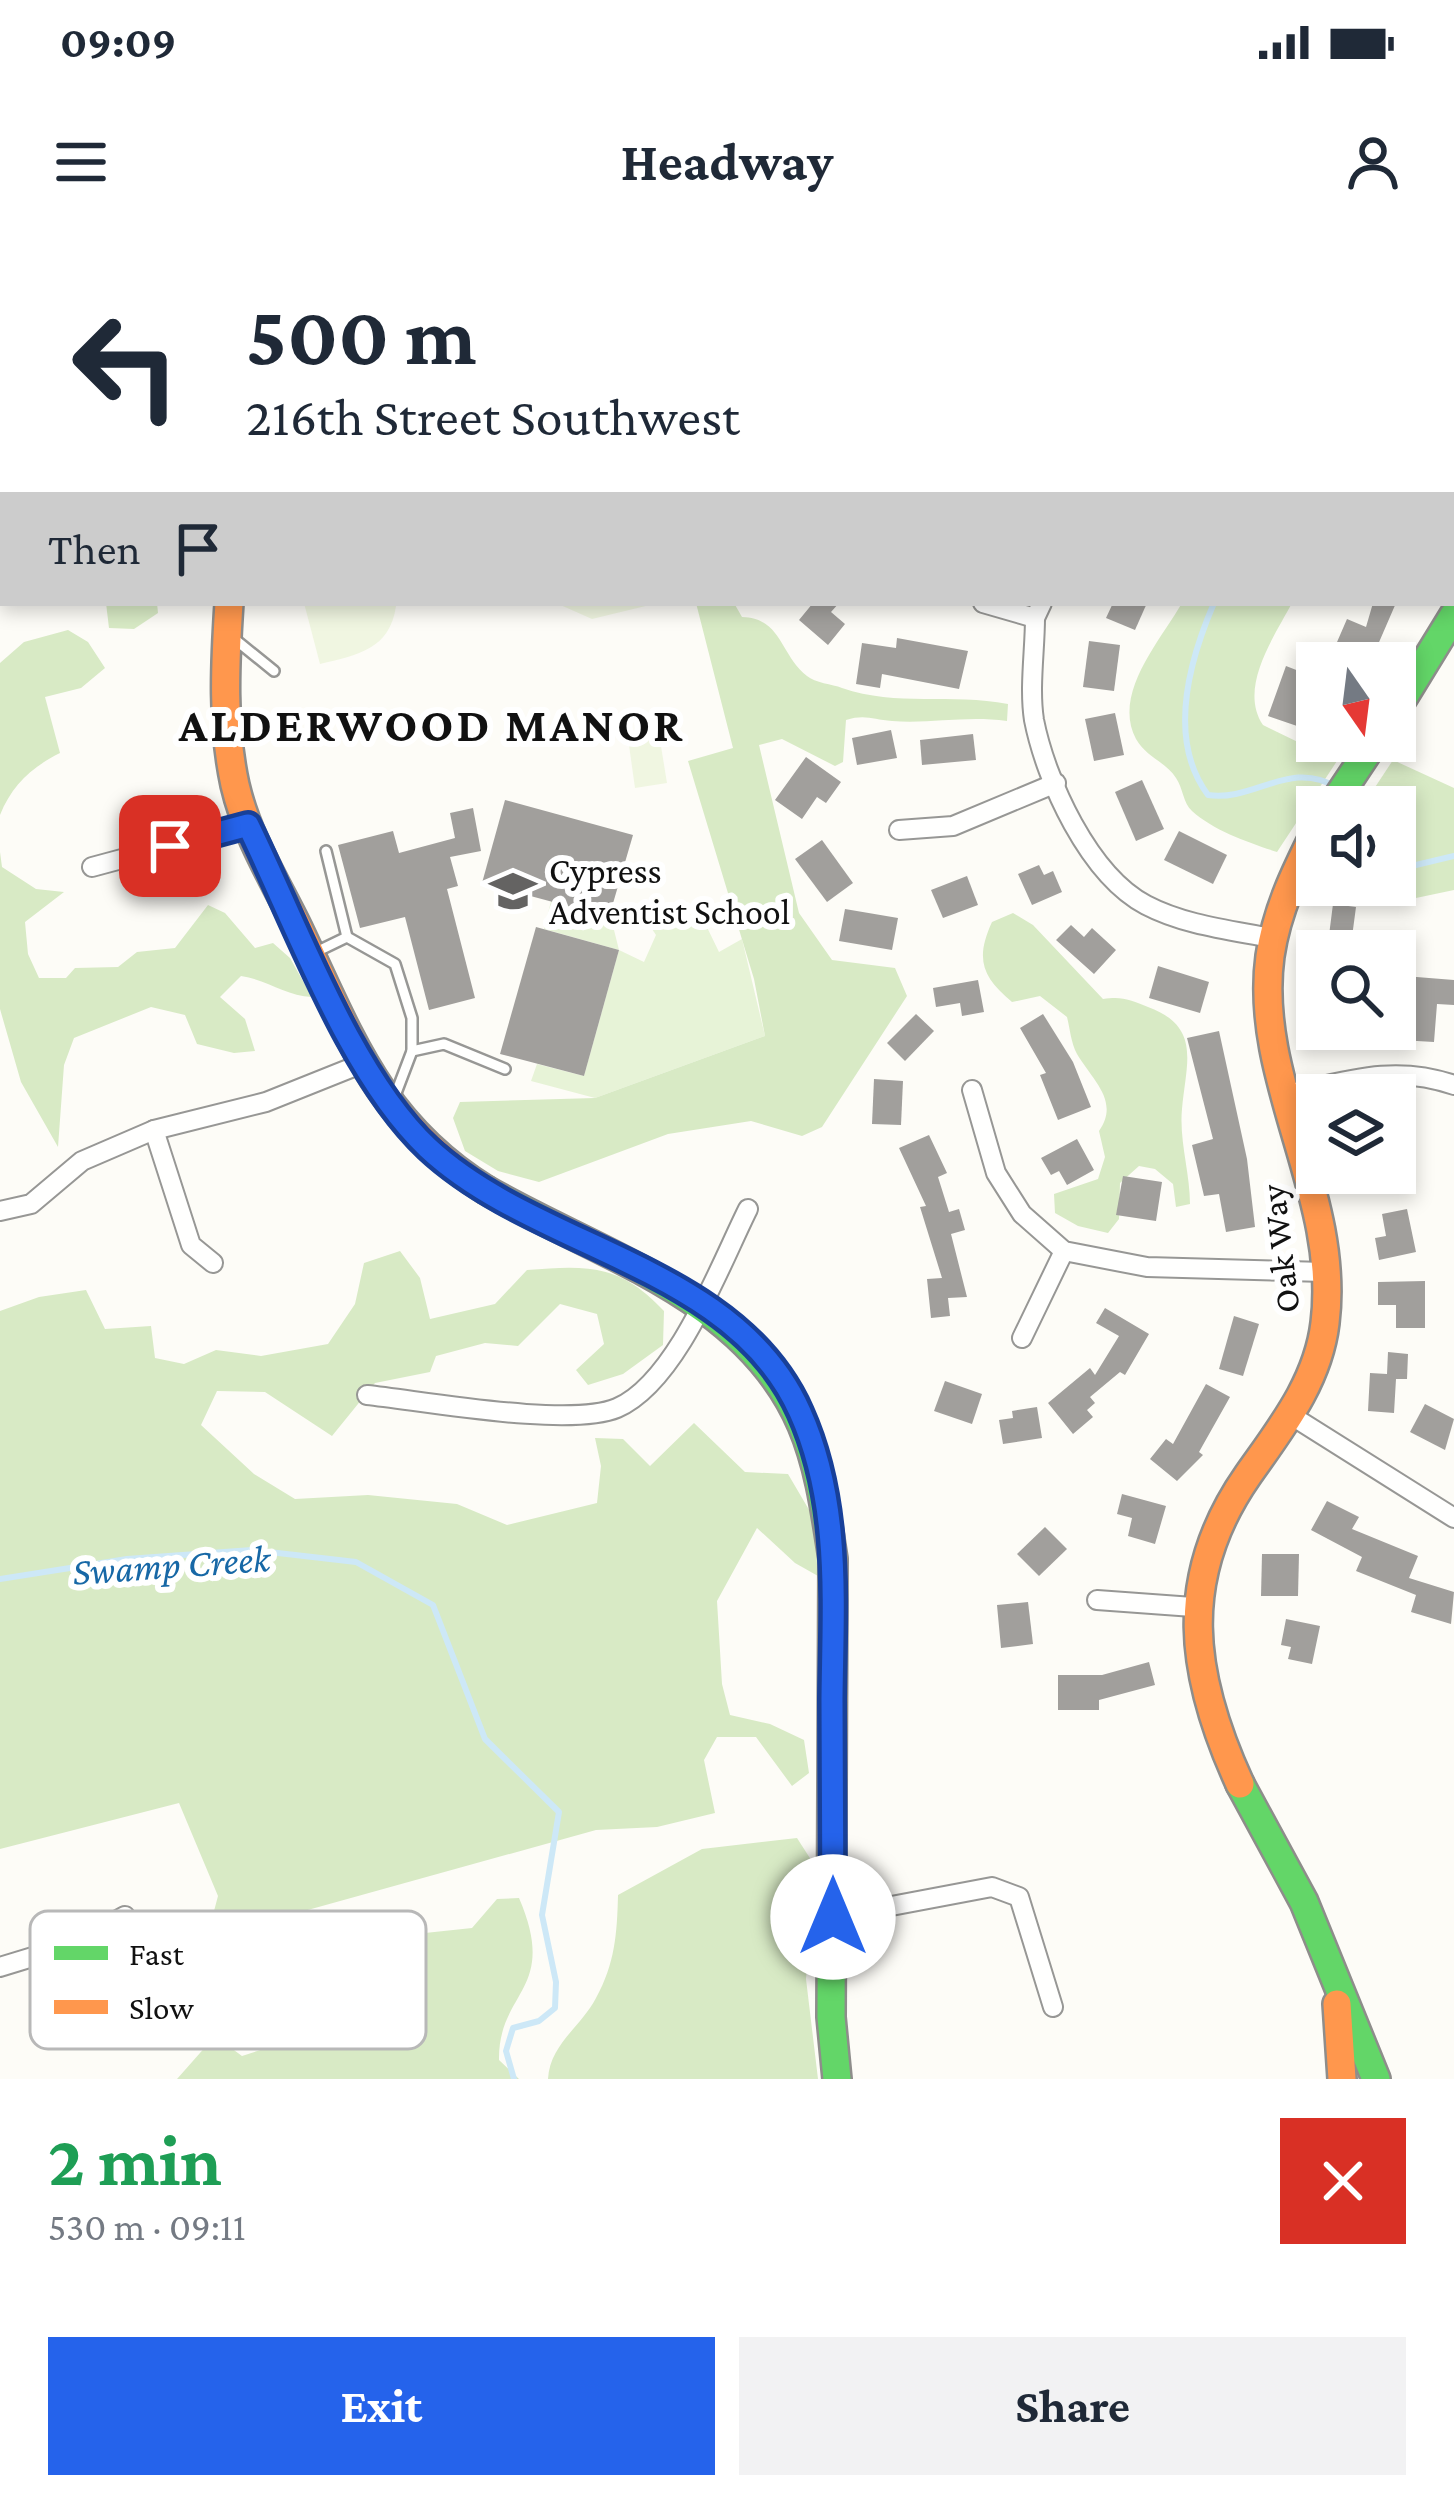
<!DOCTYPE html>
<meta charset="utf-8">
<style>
:root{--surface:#fff;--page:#f2f2f3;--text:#1f2937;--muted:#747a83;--accent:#2563eb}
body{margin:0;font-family:"Crimson Pro",serif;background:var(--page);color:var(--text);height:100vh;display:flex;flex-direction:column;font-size:45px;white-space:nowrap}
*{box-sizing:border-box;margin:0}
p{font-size:39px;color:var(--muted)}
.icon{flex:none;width:66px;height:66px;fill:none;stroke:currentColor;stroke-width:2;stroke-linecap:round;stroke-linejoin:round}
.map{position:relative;height:1839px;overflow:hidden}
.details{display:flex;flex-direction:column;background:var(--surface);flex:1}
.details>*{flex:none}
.banner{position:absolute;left:0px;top:0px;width:1455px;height:366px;box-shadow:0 6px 18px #0003;background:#fff;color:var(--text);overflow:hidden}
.needle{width:78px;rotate:166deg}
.tools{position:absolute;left:1296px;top:402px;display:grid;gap:24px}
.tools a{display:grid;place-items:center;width:120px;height:120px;border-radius:0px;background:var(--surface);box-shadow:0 6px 18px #0003;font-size:60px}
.pin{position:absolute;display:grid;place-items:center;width:102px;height:102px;color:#fff;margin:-51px;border-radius:24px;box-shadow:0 6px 18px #0006}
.me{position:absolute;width:132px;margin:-66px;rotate:0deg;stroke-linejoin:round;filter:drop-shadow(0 0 9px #0008)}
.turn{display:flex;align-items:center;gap:42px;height:252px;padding:0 48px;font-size:54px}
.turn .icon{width:156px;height:156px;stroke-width:2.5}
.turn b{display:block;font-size:84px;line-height:102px}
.then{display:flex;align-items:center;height:114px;padding:0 48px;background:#0003;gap:24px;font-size:45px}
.round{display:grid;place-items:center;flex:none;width:126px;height:126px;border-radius:0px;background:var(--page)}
.headline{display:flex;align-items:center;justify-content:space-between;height:204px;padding:0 48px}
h1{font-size:72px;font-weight:700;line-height:90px;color:#1e9e55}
.button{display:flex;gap:24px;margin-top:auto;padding:24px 48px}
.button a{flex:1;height:138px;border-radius:0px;background:var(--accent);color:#fff;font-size:48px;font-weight:700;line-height:138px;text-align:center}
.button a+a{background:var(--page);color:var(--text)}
.status{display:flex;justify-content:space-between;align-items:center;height:84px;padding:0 60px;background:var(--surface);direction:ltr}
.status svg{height:33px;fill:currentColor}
header{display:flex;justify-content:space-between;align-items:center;height:156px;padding:0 48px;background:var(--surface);font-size:54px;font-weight:700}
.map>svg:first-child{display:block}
.green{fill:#e7f3d7}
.forest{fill:#d8eac5}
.pitch{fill:#f0f6e1}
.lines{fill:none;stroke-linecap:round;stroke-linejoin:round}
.stream{stroke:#cde8f7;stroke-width:6}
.building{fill:#a19f9c}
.lane-casing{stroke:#979795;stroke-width:14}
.street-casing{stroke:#979795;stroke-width:22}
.fast-casing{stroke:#8e8d8b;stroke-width:32}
.slow-casing{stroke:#8e8d8b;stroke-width:32}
.lane{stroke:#fffffe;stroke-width:9}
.street{stroke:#fffffe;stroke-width:18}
.fast{stroke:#63d668;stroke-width:27}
.slow{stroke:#ff974d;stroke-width:27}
.route-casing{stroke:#184099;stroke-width:30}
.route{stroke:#2563eb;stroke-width:21}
.labels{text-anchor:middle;stroke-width:12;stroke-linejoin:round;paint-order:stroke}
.poi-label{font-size:36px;fill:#111;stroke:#fff;text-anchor:start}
.street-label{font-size:36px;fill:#111;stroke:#fff}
.water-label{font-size:39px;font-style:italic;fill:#1768a6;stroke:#fff}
.district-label{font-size:48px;font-weight:bold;letter-spacing:3px;fill:#111;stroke:#fff}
.key{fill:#fff;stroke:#b8b8b8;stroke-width:3}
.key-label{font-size:33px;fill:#111}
</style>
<div class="status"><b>09:09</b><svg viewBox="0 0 49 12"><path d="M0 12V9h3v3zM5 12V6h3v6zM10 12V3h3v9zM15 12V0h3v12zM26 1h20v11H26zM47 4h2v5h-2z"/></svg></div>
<header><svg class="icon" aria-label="menu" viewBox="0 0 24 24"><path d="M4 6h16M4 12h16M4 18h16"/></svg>Headway<svg class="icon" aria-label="person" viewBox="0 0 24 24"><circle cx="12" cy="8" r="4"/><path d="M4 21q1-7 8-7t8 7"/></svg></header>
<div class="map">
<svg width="1454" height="1839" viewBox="0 0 1454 1839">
<rect width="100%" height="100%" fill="#fdfcf7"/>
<path class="green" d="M 551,661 L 610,674 L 619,710 L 644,722 L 656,695 L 652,689 L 669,679 L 677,686 L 702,677 L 719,712 L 742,699 L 765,796 L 595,858 L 531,841 L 537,824 L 584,836 L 619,710 L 544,689 Z"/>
<g class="forest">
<path d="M 106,363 L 157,363 L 158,373 L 134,389 L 109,388 Z"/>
<path d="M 696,363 L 734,363 L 742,377 C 782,378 780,415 807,436 C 815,443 832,444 842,448 C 897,467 951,453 1008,464 L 1007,481 C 966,475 932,484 892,481 C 873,480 866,474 846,480 L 843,522 L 835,526 L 782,499 L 759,505 L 799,673 L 832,720 L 895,728 L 907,756 L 822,887 L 802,896 L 751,881 L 668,894 L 539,942 L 498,931 L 465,911 L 453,878 L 460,862 L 595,858 L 765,796 L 754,739 L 688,521 L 733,508 Z"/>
<path d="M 1182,363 L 1292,363 C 1274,397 1238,448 1263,485 L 1337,521 L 1277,612 C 1250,603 1214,591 1192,571 C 1183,563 1183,548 1176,538 C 1166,522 1146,517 1136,499 C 1112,454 1160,401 1182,363 Z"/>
<path d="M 68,390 L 88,402 L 105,428 L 81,448 L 45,457 L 60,513 C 32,527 12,545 0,575 L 0,423 L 24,402 Z"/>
<path d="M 1393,520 L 1454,548 L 1454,650 L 1416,658 L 1377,645 L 1395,645 L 1395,567 L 1362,567 Z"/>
<path d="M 0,612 L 2,627 L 36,649 L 64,652 L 25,682 L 28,714 L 39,738 L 66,738 L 75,728 L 118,727 L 137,712 L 175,708 L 208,665 L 225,673 L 255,708 L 273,703 L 290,718 L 312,757 C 286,756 268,740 241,736 L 220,757 L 245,779 L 255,811 L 234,813 L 197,804 L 185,775 L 151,767 L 74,798 L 64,825 L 58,907 L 21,842 L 0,769 Z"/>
<path d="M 1013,673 L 1033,685 L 1103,759 C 1123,756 1130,760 1148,767 C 1202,787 1186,823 1182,869 C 1179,900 1190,933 1190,964 L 1176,967 L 1173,944 L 1155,929 L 1139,926 L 1120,943 L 1119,979 L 1108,993 L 1078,986 L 1055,973 L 1054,954 L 1098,939 L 1105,917 L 1099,891 C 1120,861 1093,841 1077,814 C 1071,803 1070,789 1067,777 L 1040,756 L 1012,762 C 982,737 975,719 992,682 Z"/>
<path d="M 400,1011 L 420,1038 L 430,1079 L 495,1064 L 527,1030 C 588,1025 620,1024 664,1071 L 663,1105 L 623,1134 L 588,1145 L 576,1130 L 604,1104 L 597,1074 L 560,1064 L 518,1106 L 485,1103 L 436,1116 L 430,1132 L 375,1143 L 332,1196 L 265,1152 L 217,1151 L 201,1185 L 254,1234 L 295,1259 L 368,1255 L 457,1264 L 507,1285 L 597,1263 L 601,1226 L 595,1198 L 623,1199 L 650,1226 L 694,1183 L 745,1232 L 788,1234 L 815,1280 L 818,1336 L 795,1323 L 757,1288 L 717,1361 L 722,1444 L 730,1475 L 770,1484 L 804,1500 L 809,1533 L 792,1546 L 756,1497 L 717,1497 L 704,1520 L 715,1573 L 657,1587 L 596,1590 L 261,1683 L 214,1671 L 218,1656 L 179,1563 L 0,1609 L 0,1071 L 39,1057 L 86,1050 L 105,1089 L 151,1086 L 155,1118 L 184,1124 L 216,1110 L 261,1116 L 328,1104 L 355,1064 L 364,1023 Z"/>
<path d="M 797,1598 L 815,1626 L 806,1739 L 818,1839 L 548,1839 C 550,1804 581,1787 596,1758 C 615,1723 617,1694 618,1655 L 702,1609 Z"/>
<path d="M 519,1658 C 559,1751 498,1750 499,1820 L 519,1839 L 177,1839 L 215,1796 L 242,1816 L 300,1797 L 297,1765 L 264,1751 L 244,1759 L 193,1763 L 193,1789 L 158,1801 L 147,1776 L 178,1735 L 308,1709 L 373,1713 L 425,1693 L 472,1688 L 497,1659 Z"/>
</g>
<g class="pitch">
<path d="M 304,363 L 396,363 L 396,366 C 390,409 358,415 320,424 Z"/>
<path d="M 556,363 L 658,363 L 592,379 Z"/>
<path d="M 659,494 L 667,543 L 635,548 L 628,498 Z"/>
</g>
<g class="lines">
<g class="stream">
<path d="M 1319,0 L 1319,3"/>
<path d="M 66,3 L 67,0"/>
<path d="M 0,119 L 3,114"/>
<path d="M 1214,363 C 1189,421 1167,500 1208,555 C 1254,562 1290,519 1336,547"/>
<path d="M 1347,554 L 1362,567"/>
<path d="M 1395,630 L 1454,616"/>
<path d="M 0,1339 L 127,1319 L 252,1310 L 356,1322 L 433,1365 L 485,1499 L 559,1572 L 542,1675 L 556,1742 L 555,1768 L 539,1781 L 513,1788 L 506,1811 L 514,1839"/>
</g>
</g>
<g class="building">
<path d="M 813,363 L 839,363 L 831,372 L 845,384 L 828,405 L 799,380 Z"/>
<path d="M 1113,363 L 1147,363 L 1135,390 L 1106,378 Z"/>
<path d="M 1373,363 L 1396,363 L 1370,423 L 1341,423 L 1345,414 L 1334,409 L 1347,379 L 1366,387 Z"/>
<path d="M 897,398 L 968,411 L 959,449 L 882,434 L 880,448 L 856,444 L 862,403 L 896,408 Z"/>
<path d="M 1089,401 L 1120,405 L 1114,451 L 1083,447 Z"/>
<path d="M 1286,426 L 1317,438 L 1317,464 L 1307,460 L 1297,486 L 1268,476 Z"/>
<path d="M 1115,473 L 1124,515 L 1094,521 L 1085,479 Z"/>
<path d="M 891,490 L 897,518 L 857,525 L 852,498 Z"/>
<path d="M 973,494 L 976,520 L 922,525 L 920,500 Z"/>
<path d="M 806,517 L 841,542 L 826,563 L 817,557 L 802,579 L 775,560 Z"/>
<path d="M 1142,540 L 1164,589 L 1136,601 L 1115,552 Z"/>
<path d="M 505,560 L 633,595 L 609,677 L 482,643 Z"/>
<path d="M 473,568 L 481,611 L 450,617 L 458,646 L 447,649 L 475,758 L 429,770 L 405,677 L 360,688 L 338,605 L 393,591 L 399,613 L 455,598 L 450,573 Z"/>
<path d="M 1179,591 L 1227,615 L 1213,644 L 1164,620 Z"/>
<path d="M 822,600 L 853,643 L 827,662 L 795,619 Z"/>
<path d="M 1039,625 L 1044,635 L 1053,631 L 1062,652 L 1032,665 L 1018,634 Z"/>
<path d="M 967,636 L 978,665 L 943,678 L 931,650 Z"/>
<path d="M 1333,664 L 1356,667 L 1352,697 L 1395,702 L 1394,711 L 1327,711 Z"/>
<path d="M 845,669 L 898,678 L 892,710 L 839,701 Z"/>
<path d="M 1071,685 L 1084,697 L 1092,688 L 1116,710 L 1094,734 L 1056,700 Z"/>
<path d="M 536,687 L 619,710 L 584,836 L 500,814 Z"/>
<path d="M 1158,726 L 1209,742 L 1200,773 L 1149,758 Z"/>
<path d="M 1404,736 L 1454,740 L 1454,765 L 1437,764 L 1434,802 L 1400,800 Z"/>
<path d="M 978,740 L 984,772 L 962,776 L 960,763 L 936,767 L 933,748 Z"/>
<path d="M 916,774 L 934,791 L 905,821 L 887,803 Z"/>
<path d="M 1043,774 L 1073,822 L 1091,867 L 1058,880 L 1040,835 L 1046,833 L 1020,788 Z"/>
<path d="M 1219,791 L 1247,919 L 1255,987 L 1226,992 L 1219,954 L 1204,956 L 1192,905 L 1213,899 L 1187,798 Z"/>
<path d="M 874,839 L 903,841 L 901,885 L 872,884 Z"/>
<path d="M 929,895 L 947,933 L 938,937 L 949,972 L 959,969 L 965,990 L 951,994 L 967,1057 L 948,1058 L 950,1076 L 931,1078 L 927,1039 L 942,1038 L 920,967 L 926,966 L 899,908 Z"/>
<path d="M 1077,899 L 1094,930 L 1067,945 L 1059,931 L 1051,935 L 1041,918 Z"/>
<path d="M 1123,936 L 1162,942 L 1156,981 L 1116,975 Z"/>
<path d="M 1407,969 L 1416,1012 L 1379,1020 L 1375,998 L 1386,996 L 1382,974 Z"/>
<path d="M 1425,1041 L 1425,1088 L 1396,1088 L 1396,1065 L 1378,1065 L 1378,1042 Z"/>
<path d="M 1105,1068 L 1149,1094 L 1125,1135 L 1120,1132 L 1090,1157 L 1095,1163 L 1087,1170 L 1093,1177 L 1073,1194 L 1048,1163 L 1090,1128 L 1095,1135 L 1119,1096 L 1096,1083 Z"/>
<path d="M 1234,1076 L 1259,1084 L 1243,1136 L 1219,1129 Z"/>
<path d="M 1388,1112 L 1408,1114 L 1407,1139 L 1396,1139 L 1394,1173 L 1368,1171 L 1370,1133 L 1387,1134 Z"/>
<path d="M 945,1141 L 982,1154 L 972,1184 L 934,1171 Z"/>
<path d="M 1206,1144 L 1230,1157 L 1199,1212 L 1203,1215 L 1177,1241 L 1150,1219 L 1166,1199 L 1173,1204 Z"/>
<path d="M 1425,1164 L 1454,1179 L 1445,1210 L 1410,1192 Z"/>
<path d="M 1037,1167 L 1042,1198 L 1003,1204 L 999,1180 L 1013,1178 L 1012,1171 Z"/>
<path d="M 1122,1254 L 1166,1266 L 1155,1304 L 1128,1296 L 1132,1278 L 1117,1274 Z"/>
<path d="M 1327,1261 L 1359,1277 L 1352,1289 L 1418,1316 L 1409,1338 L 1454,1352 L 1451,1384 L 1411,1372 L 1416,1355 L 1356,1331 L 1362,1317 L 1311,1290 Z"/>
<path d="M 1045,1287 L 1067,1309 L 1039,1336 L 1017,1314 Z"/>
<path d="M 1262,1314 L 1299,1314 L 1298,1356 L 1261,1356 Z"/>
<path d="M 1028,1362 L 1033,1404 L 1001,1408 L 997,1365 Z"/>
<path d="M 1286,1379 L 1320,1386 L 1312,1424 L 1288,1419 L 1291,1407 L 1281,1405 Z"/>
<path d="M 1149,1422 L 1155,1445 L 1099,1460 L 1099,1470 L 1058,1470 L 1058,1435 L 1102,1435 Z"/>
</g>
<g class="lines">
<defs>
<g id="lane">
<path d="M 232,397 L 274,431"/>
<path d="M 326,611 L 347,697"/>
<path d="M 316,712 L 347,697 L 395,724 L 412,778 L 412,811"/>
<path d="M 393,861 L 412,811 L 444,804 L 505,829"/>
</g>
<g id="street">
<path d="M 983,363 L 1035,378"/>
<path d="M 1042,363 L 1035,378 C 1035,410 1029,448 1034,480 C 1046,541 1089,635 1146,665 C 1184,685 1230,690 1271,698"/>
<path d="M 899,590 L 953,586 L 1056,543"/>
<path d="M 92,627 L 248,585"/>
<path d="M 972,850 L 996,933 L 1022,974 L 1064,1011 L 1147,1027 L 1324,1032"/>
<path d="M 1287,854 C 1346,841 1395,824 1454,845"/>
<path d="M 154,890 L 191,1005 L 213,1023"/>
<path d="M 0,971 L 31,964 L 82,921 L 154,890 L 266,862 L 361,824"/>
<path d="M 1022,1098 L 1064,1011"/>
<path d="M 367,1155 C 424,1161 569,1188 617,1168 C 677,1142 720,1025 748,969"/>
<path d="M 1292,1176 L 1454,1278"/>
<path d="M 1097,1360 L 1193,1367"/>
<path d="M 833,1677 L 992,1647 L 1019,1657 L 1053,1767"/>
<path d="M 0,1727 L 72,1705 L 125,1676"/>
</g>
<g id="fast">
<path d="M 267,0 L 267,3"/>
<path d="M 1395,471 L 1454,375"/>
<path d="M 1331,567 L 1375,501"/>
<path d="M 486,950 C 598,1015 747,1056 802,1185 C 820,1227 826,1274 833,1319 L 831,1777 L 837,1839"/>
<path d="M 1240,1544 L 1304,1662 L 1376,1839"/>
</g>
<g id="slow">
<path d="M 229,363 C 225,424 222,485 235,545 C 247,597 275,641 298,688 C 349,795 379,884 486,950"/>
<path d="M 1240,1544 C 1190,1435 1176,1338 1248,1235 C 1281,1188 1318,1142 1325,1083 C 1341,956 1253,840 1270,716 C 1277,669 1296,631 1317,589"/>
<path d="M 1337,1764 L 1342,1839"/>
</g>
</defs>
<use href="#lane" class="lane-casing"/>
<use href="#street" class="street-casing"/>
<use href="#fast" class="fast-casing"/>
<use href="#slow" class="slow-casing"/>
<use href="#lane" class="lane"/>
<use href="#street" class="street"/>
<use href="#fast" class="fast"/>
<use href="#slow" class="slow"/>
</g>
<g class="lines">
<defs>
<path id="route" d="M 170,606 L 248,585 C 296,683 350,835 428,908 C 537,1010 735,1025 800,1172 C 841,1263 833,1362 832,1459 C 832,1531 833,1604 833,1677"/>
</defs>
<use href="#route" class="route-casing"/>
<use href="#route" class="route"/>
</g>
<defs>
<symbol id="school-bare" viewBox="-9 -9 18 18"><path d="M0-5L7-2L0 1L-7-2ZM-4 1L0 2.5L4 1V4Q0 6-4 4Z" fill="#646362" stroke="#fff" stroke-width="2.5" paint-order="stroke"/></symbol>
</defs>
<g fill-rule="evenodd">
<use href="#school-bare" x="480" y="618" width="66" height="66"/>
</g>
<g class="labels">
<g class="poi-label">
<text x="549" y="643">Cypress<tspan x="549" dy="41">Adventist School</tspan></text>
</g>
<g class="street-label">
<text transform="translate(1279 1009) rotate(-97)" y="13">Oak Way</text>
</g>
<g class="water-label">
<text transform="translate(171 1324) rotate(-4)" y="14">Swamp Creek</text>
</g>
<g class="district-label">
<text x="432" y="501">ALDERWOOD MANOR</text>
</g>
</g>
<rect x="30" y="1671" width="396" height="138" rx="18" class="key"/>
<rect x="54" y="1706" width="54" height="14" fill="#63d668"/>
<rect x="54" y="1760" width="54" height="14" fill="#ff974d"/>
<g class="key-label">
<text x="129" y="1725">Fast</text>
<text x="129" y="1779">Slow</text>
</g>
</svg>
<div class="tools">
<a><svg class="needle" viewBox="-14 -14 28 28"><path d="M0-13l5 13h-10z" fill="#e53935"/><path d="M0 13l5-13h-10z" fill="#747a83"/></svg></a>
<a><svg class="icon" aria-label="sound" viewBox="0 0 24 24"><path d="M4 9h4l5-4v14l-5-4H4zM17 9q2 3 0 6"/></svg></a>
<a><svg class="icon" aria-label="search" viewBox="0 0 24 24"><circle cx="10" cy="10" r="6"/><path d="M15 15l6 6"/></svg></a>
<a><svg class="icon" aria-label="layers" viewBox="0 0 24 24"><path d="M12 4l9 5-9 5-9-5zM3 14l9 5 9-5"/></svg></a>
</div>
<div class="pin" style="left:170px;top:606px;background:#d93025"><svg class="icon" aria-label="arrive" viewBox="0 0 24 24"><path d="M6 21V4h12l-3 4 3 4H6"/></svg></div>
<svg class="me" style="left:833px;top:1677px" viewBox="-20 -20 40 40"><circle r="19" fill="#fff"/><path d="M0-13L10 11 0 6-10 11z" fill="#2563eb"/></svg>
<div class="banner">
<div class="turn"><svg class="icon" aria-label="left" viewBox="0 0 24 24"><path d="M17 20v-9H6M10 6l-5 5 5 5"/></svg><div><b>500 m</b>216th Street Southwest</div></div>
<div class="then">Then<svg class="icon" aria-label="arrive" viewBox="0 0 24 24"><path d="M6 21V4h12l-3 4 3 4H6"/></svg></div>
</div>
</div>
<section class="details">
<div class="headline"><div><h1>2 min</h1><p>530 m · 09:11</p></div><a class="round" style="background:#d93025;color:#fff"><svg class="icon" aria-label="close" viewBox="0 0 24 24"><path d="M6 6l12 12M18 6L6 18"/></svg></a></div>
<div class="button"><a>Exit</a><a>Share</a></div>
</section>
